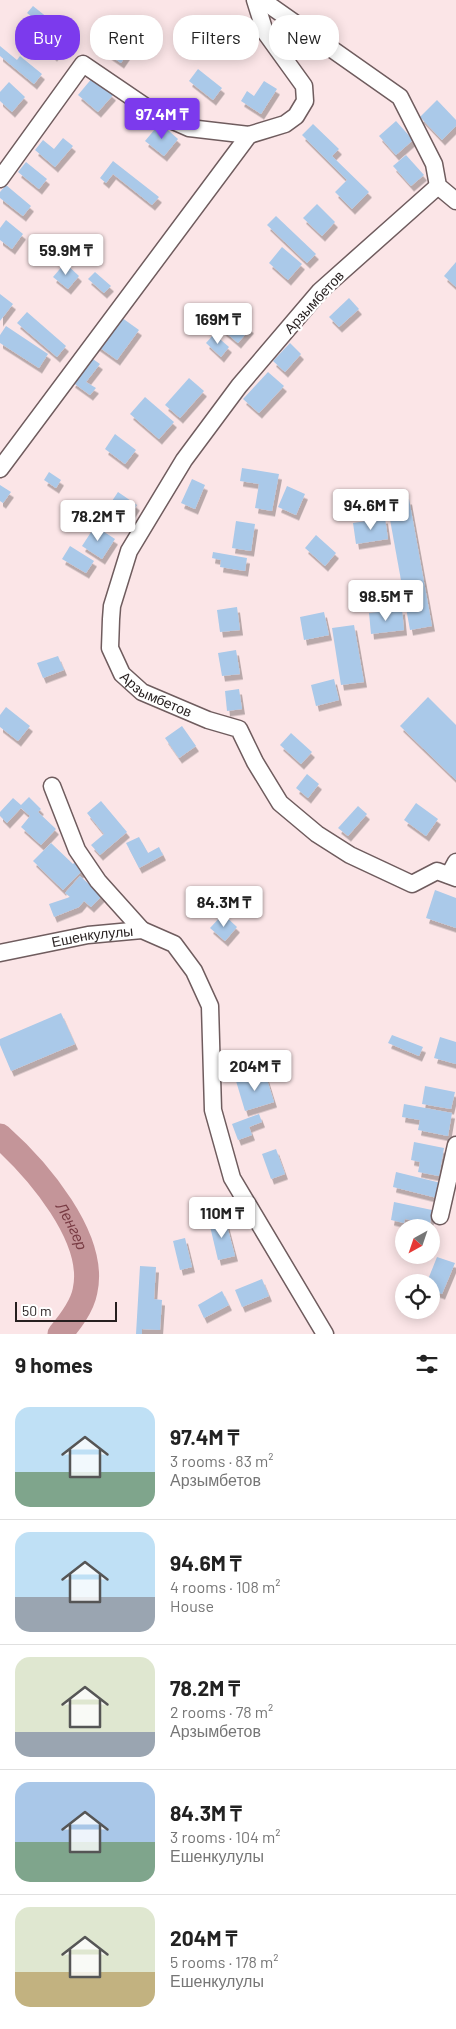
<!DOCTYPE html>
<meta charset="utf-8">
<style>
body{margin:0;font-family:Barlow,sans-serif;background:#f6f6f6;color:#222;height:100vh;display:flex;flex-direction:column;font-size:19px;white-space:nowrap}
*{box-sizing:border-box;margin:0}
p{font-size:16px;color:#767676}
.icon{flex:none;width:28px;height:28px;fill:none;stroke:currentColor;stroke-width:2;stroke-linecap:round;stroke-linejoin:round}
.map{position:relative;height:1334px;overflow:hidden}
.panel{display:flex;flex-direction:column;background:#fff;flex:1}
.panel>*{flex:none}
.guide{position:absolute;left:15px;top:15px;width:426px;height:45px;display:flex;gap:10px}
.needle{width:32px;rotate:220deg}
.tools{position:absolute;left:395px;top:1219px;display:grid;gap:10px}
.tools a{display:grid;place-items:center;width:45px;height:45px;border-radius:50%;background:#fff;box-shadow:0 2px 12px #0003;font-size:25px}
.scale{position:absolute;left:15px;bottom:12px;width:102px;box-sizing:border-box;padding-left:5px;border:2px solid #261f1f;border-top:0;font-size:14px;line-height:18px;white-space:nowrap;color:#261f1f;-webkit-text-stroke:4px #fff;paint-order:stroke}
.price{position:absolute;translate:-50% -42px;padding:0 11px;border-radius:5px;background:#fff;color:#222;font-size:16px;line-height:32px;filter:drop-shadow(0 1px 2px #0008)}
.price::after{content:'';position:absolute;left:50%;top:30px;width:15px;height:11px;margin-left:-8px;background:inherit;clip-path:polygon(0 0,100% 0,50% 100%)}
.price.selected{background:#7c3aed;color:#fff}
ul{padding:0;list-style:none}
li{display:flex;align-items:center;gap:15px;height:125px;padding:0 15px}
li+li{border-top:1px solid #e0e0e0}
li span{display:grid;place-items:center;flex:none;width:140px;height:100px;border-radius:15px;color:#555}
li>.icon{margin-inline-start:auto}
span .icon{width:60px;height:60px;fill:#fffc;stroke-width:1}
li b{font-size:21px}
h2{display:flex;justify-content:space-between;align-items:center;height:60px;padding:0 15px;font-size:21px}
.tag{padding:0 18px;border-radius:20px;background:#fff;box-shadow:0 2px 12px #0003;font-size:18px;line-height:45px}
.tag.selected{background:#7c3aed;color:#fff}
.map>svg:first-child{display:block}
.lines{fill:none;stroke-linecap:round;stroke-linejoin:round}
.river{stroke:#c49599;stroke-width:25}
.building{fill:#aac9e9;filter:url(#shadow)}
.minor-casing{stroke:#6f5c5e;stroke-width:19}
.minor{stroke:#fff;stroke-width:16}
.labels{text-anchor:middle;stroke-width:4.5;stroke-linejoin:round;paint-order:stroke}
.street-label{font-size:14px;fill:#261f1f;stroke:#fff}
.water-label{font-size:15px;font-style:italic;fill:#783b43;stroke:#fff}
</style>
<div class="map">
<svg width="456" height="1334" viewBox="0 0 456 1334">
<defs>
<filter id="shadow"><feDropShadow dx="3" dy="5.5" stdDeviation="0" flood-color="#0004"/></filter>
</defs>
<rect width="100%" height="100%" fill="#fbe5e7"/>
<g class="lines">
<path class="river" id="s1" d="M 0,1136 C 37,1169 97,1238 85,1291 C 82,1307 70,1322 60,1334"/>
</g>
<g class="building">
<path d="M 33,6 L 53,22 L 47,29 L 27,13 Z"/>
<path d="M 51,31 L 65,44 L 54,56 L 40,43 Z"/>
<path d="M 109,31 L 132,47 L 121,63 L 98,47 Z"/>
<path d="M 0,46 L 17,60 L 20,56 L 42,74 L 34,84 L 0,56 Z"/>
<path d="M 198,69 L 222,88 L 213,100 L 189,81 Z"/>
<path d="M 93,77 L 113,95 L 98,112 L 78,95 Z"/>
<path d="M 264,81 L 277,89 L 261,114 L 241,101 L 247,91 L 254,96 Z"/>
<path d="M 9,82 L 25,97 L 12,112 L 0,101 L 0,92 Z"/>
<path d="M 437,100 L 456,120 L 456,126 L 442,140 L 420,117 Z"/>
<path d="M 396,121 L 413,140 L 396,155 L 379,136 Z"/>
<path d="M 160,123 L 178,139 L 164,156 L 145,141 Z"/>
<path d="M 313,124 L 339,149 L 332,156 L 369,192 L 352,209 L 335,192 L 347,180 L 302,135 Z"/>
<path d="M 63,138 L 73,146 L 55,167 L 35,150 L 43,140 L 54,149 Z"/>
<path d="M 406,155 L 424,175 L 411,186 L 393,166 Z"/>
<path d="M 113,161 L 159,197 L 152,205 L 113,174 L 106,183 L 100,178 Z"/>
<path d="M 26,162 L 47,179 L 39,189 L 18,172 Z"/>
<path d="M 6,185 L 31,206 L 23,216 L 0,198 L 0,192 Z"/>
<path d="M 317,204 L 335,222 L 322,236 L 303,218 Z"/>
<path d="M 276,216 L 316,254 L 307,263 L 267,225 Z"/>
<path d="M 6,220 L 23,234 L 12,249 L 0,240 L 0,228 Z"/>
<path d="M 282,247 L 302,264 L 288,280 L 269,263 Z"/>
<path d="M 456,262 L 456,287 L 444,276 Z"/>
<path d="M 65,263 L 79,276 L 68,289 L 53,277 Z"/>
<path d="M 95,272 L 111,286 L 104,293 L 88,279 Z"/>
<path d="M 0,294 L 13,304 L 0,321 Z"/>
<path d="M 349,298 L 359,309 L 339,327 L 329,317 Z"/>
<path d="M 232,311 L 251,328 L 238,343 L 218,326 Z"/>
<path d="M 27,312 L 66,346 L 57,357 L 17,323 Z"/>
<path d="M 118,315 L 139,330 L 117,360 L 96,345 Z"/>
<path d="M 6,326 L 48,354 L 39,368 L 0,343 L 0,335 Z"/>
<path d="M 214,334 L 229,347 L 221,357 L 206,343 Z"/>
<path d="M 290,343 L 301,354 L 285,372 L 273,361 Z"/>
<path d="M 90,357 L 100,364 L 86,382 L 96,388 L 90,395 L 72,382 Z"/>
<path d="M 268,372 L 284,386 L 259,413 L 243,399 Z"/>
<path d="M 189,378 L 204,391 L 180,418 L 165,405 Z"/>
<path d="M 145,397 L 174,422 L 159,439 L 130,414 Z"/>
<path d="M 115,434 L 136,450 L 125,464 L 105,449 Z"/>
<path d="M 242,468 L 279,474 L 272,511 L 255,508 L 259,484 L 240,481 Z"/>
<path d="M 49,472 L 61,480 L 56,488 L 44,480 Z"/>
<path d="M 192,479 L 205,485 L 195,509 L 181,503 Z"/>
<path d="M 0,485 L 11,492 L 3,503 L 0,501 Z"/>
<path d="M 287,486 L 305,494 L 296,515 L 278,507 Z"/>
<path d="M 118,492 L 137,505 L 127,520 L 108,507 Z"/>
<path d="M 409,499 L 432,626 L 410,630 L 387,503 Z"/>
<path d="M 385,518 L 388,539 L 356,544 L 353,523 Z"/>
<path d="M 236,521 L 255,524 L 251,551 L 232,548 Z"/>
<path d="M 95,526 L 115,539 L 102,559 L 82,546 Z"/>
<path d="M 316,535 L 336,553 L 325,566 L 305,548 Z"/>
<path d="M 70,546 L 94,561 L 86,573 L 62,559 Z"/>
<path d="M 213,552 L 247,558 L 245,571 L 220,567 L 221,560 L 212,558 Z"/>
<path d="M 237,607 L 240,630 L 220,632 L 217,610 Z"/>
<path d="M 402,609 L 404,630 L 371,634 L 369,613 Z"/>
<path d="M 324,612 L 329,635 L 304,640 L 300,617 Z"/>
<path d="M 354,625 L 364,682 L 341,685 L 332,628 Z"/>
<path d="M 236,650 L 240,674 L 222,676 L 218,653 Z"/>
<path d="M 58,656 L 64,670 L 43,678 L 37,663 Z"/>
<path d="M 334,679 L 339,700 L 316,706 L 311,685 Z"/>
<path d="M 239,689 L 242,709 L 227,711 L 225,691 Z"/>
<path d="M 428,697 L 456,725 L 456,780 L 400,726 Z"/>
<path d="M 6,707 L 30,726 L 18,741 L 0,727 L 0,715 Z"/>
<path d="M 182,726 L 196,746 L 179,758 L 165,738 Z"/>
<path d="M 291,733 L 312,752 L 301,764 L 280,745 Z"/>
<path d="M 307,774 L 319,784 L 308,798 L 296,788 Z"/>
<path d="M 29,797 L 41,809 L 38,812 L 56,829 L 41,845 L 21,827 L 30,816 L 21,808 L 7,823 L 0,816 L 0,812 L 13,798 L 21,805 Z"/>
<path d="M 101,801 L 127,832 L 100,855 L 91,845 L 104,834 L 87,813 Z"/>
<path d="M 416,803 L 438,819 L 426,836 L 404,820 Z"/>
<path d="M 358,806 L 367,814 L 348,836 L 338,828 Z"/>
<path d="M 139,837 L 148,853 L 159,847 L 163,855 L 139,868 L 126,843 Z"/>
<path d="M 51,843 L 73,864 L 79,858 L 87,866 L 63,890 L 33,861 Z"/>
<path d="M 80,876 L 102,896 L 91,907 L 84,901 L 79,907 L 54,917 L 49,904 L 70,897 L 65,893 Z"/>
<path d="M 435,890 L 456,898 L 456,928 L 426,918 Z"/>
<path d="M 223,914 L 237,927 L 225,941 L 210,928 Z"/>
<path d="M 61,1013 L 75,1044 L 11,1071 L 0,1045 L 0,1039 Z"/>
<path d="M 392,1035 L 423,1047 L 419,1056 L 388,1043 Z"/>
<path d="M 440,1037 L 456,1042 L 456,1064 L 434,1058 Z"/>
<path d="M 265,1073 L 274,1102 L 245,1111 L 236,1081 Z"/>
<path d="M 425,1086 L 455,1092 L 451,1109 L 422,1104 Z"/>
<path d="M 404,1104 L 452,1113 L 448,1136 L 418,1130 L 420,1120 L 402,1117 Z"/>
<path d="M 259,1114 L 262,1122 L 249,1127 L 252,1135 L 238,1140 L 232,1124 Z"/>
<path d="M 414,1142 L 444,1148 L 439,1176 L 418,1172 L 420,1162 L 411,1160 Z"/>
<path d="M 276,1149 L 285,1174 L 271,1179 L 262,1154 Z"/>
<path d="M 396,1172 L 441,1183 L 437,1198 L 393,1187 Z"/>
<path d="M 394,1202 L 432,1210 L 430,1224 L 405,1219 L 404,1223 L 391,1220 Z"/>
<path d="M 225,1218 L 235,1256 L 218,1260 L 209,1222 Z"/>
<path d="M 185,1238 L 192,1267 L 180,1270 L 173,1241 Z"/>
<path d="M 437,1257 L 455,1263 L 442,1294 L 431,1290 L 431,1282 L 427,1282 Z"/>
<path d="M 140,1266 L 156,1267 L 154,1299 L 162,1300 L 160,1330 L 142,1329 L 142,1334 L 136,1334 Z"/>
<path d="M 262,1279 L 269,1296 L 242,1307 L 235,1290 Z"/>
<path d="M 222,1291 L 229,1305 L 204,1318 L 198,1305 Z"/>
</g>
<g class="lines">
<defs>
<g id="minor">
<path d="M 262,0 L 400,97 L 434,164 L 438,186 L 456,201"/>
<path d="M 0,179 L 83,64 L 155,113 L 189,128 L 249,135 L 285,124 L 296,116 L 305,101 L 304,86 L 265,32 L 255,0"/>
<path id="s2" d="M 438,186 L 320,291 L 239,386 L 184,460 L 129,551 L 112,606 L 111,619 L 110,648 L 122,674 L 142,692 L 208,720 L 239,729 L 255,762 L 280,803 L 317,834 L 350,855 L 412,884 L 437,871 L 456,878"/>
<path d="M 0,469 L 249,135"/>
<path d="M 52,786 L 77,850 L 98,881 L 142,930"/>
<path d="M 449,875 L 456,862"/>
<path id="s3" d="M 0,953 L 88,935 L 142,930 L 174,944 L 194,971 L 210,1006 L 213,1110 L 232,1178 L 325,1334"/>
<path d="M 440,1216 L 456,1145"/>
</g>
</defs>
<use href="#minor" class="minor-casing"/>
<use href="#minor" class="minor"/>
</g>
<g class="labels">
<g class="street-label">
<text transform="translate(314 302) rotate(-47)" y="5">Арзымбетов</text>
<text dy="5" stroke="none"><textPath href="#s2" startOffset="650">Арзымбетов</textPath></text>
<text dy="5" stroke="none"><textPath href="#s3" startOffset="94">Ешенкулулы</textPath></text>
</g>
<g class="water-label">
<text dy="5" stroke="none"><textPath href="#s1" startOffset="116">Ленгер</textPath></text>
</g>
</g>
</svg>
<div class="tools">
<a><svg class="needle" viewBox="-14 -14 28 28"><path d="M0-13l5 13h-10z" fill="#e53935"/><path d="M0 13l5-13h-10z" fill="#767676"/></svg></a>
<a><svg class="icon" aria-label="locate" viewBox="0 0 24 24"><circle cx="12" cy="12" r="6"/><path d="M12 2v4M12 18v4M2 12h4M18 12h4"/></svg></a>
</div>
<div class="scale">50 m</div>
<b class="price selected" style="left:162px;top:140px">97.4M ₸</b>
<b class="price" style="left:66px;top:276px">59.9M ₸</b>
<b class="price" style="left:218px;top:345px">169M ₸</b>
<b class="price" style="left:371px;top:531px">94.6M ₸</b>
<b class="price" style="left:98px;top:542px">78.2M ₸</b>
<b class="price" style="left:386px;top:622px">98.5M ₸</b>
<b class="price" style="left:224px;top:928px">84.3M ₸</b>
<b class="price" style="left:255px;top:1092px">204M ₸</b>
<b class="price" style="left:222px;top:1239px">110M ₸</b>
<div class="guide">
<a class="tag selected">Buy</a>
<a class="tag">Rent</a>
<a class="tag">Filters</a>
<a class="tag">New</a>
</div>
</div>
<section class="panel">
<h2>9 homes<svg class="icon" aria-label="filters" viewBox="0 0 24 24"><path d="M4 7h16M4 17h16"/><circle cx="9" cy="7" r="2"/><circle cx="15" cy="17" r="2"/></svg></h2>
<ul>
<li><span style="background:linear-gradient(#bfe0f5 65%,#7fa58c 0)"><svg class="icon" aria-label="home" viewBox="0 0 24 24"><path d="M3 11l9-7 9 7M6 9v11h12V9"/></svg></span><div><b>97.4M ₸</b><p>3 rooms · 83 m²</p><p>Арзымбетов</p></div></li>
<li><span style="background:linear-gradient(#bfe0f5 65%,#9aa5b1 0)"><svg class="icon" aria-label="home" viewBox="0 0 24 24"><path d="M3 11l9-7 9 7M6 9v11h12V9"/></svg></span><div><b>94.6M ₸</b><p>4 rooms · 108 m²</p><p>House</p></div></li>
<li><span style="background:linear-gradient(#dfe7d0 75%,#9aa5b1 0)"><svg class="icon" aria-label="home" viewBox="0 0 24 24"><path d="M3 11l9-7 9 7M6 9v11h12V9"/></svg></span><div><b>78.2M ₸</b><p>2 rooms · 78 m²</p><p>Арзымбетов</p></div></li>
<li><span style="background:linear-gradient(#a9c7e8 60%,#7fa58c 0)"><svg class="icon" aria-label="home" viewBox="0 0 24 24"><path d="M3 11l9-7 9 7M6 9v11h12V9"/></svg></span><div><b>84.3M ₸</b><p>3 rooms · 104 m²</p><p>Ешенкулулы</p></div></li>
<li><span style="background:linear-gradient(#dfe7d0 65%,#c2b280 0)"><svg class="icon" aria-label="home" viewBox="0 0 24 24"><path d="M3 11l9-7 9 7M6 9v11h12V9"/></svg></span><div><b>204M ₸</b><p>5 rooms · 178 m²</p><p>Ешенкулулы</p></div></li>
</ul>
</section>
